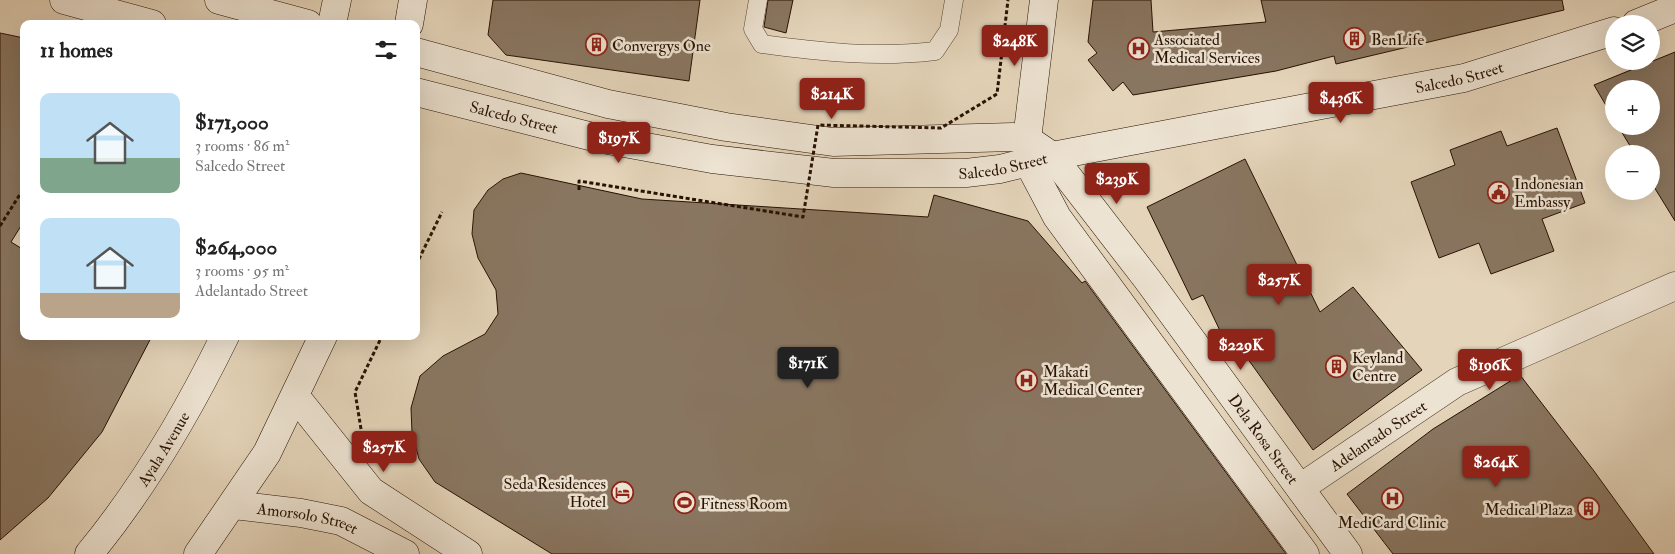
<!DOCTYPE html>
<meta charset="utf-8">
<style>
body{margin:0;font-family:"IM FELL Double Pica",serif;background:#f2f2f2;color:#222;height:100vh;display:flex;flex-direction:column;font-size:19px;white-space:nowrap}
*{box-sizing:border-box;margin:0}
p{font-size:16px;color:#767676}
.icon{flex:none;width:28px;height:28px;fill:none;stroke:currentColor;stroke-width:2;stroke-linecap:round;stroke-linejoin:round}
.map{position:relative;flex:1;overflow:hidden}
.sheet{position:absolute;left:20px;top:20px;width:400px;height:320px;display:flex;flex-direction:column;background:#fff;border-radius:10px;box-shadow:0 5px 20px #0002}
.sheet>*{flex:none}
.tools{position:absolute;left:1605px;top:15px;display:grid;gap:10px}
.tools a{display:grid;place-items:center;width:55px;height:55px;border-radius:50%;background:#fff;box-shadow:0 5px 20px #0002;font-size:25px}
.price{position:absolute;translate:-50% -42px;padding:0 11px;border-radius:5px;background:#8f2418;color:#fff;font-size:16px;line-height:32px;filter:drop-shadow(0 1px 2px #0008)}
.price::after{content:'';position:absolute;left:50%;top:30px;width:15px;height:11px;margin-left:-8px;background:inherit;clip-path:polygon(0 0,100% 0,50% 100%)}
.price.on{background:#222;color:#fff}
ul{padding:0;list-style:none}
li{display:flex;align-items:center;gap:15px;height:125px;padding:0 20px}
li span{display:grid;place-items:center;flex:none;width:140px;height:100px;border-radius:10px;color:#555}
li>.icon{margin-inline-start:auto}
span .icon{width:60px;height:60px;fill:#fffc;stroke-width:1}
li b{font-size:21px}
h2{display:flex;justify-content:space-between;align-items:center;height:60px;padding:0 20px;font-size:21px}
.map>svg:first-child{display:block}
.building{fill:#897661;stroke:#271102}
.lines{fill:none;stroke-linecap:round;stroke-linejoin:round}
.lane-casing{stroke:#564230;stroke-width:19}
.street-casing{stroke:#564230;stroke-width:29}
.secondary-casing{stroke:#271102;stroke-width:29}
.path{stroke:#271102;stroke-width:3;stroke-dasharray:4 2.5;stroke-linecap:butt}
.lane{stroke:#ede3d2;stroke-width:18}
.street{stroke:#ede3d2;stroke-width:28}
.secondary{stroke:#ede3d2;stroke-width:28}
.path-bridge{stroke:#271102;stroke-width:3;stroke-dasharray:4 2.5;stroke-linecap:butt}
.labels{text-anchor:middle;stroke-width:5;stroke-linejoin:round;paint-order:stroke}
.poi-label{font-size:16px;fill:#271102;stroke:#ede3d2;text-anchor:start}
.street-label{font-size:16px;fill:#271102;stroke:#ede3d2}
</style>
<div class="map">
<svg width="1675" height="554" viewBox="0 0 1675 554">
<rect width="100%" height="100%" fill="#e4d4b9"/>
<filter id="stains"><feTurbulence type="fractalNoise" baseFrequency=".004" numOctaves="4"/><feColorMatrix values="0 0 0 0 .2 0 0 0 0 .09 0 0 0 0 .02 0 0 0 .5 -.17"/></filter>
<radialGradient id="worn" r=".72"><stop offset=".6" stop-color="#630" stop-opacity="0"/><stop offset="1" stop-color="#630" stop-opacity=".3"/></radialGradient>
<g class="building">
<path d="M 493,0 L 700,0 L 689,81 L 506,55 L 488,35 Z"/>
<path d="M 768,0 L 793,0 L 786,33 L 764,27 Z"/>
<path d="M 1093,0 L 1151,0 L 1153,32 L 1266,22 L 1261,0 L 1562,0 L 1564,10 L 1336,64 L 1334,56 L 1276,71 L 1133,95 L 1123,82 L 1113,91 L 1088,60 L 1097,53 L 1088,42 Z"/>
<path d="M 0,33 L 24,38 L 24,221 L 11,242 L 24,250 L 24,336 L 152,336 L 102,432 L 48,498 L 0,540 Z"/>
<path d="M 1675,52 L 1675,221 L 1651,182 L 1651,154 L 1635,154 L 1618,126 L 1651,126 L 1651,89 L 1614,89 L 1614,119 L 1594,85 Z"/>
<path d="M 1557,128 L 1585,203 L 1542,219 L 1554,251 L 1491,274 L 1479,243 L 1439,258 L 1411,182 L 1455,165 L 1450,150 L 1501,131 L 1507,146 Z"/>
<path d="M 1245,159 L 1320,312 L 1353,287 L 1422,370 L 1313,450 L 1230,334 L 1223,337 L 1203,295 L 1192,300 L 1147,207 Z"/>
<path d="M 521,173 L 642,199 L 928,217 L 934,195 L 1028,221 L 1082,283 L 1085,281 L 1286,554 L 552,554 L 435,482 L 419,459 L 412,433 L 411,408 L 420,376 L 443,356 L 485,334 L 498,314 L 496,290 L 478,258 L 472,234 L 474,210 L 488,190 L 503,179 Z"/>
<path d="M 1520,375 L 1594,471 L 1654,554 L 1393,554 L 1347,494 L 1433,429 Z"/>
</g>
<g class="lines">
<defs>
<path id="lane" d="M 758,0 L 753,29 L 762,44 C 819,52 878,58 935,51 L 949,30 L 954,0"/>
<g id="street">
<path id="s1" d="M 1300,488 L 1457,382 L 1675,286"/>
</g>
<g id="secondary">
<path d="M 64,0 L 152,24"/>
<path d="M 219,0 L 308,24"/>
<path d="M 1044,0 L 1027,139 L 1028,162 L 1057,217 L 1305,554"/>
<path d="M 332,24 L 337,0"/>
<path d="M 409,24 L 413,0"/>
<path d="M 1636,24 L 1675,8"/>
<path id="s2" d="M 416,52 L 608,104 L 726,127 L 833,142 L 1013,137 L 1027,139 L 1052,156 L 1147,279 L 1348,554"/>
<path id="s3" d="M 416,92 L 597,138 L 712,159 L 834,173 L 966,173 L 1000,169 L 1052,156 L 1464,78 L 1614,31"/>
<path d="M 296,397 L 371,491 L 468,554"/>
<path id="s4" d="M 234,505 L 301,513 L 341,521 L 405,554"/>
<path id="s5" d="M 89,554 C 144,487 187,414 225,336"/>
<path d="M 198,554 L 267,453 L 323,336"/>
</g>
</defs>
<use href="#lane" class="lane-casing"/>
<use href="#street" class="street-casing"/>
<use href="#secondary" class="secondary-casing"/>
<g class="path">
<path d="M 0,226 L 24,188"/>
<path d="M 416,265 L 442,212"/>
<path d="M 361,429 L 355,392 L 382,336"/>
</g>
<use href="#lane" class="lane"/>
<use href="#street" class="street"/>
<use href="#secondary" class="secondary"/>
<path class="path-bridge" d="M 579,190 L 579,181 L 803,217 L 818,125 L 941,128 L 997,94 L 1008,0"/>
</g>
<defs>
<symbol id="building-ring" viewBox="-11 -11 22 22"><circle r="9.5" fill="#ede3d2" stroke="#8f2418" stroke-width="1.5"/><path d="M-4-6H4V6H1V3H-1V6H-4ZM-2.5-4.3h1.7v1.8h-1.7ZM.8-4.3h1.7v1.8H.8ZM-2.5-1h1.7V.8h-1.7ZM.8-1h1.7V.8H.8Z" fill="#8f2418"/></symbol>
<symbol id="hospital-ring" viewBox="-11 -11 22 22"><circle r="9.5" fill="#ede3d2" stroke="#8f2418" stroke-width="1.5"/><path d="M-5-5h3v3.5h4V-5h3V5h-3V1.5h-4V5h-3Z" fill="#8f2418"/></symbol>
<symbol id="civic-ring" viewBox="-11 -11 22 22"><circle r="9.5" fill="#ede3d2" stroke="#8f2418" stroke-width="1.5"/><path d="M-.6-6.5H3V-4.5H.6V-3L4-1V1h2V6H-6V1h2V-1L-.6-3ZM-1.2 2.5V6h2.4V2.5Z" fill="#8f2418"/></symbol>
<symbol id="hotel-ring" viewBox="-11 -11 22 22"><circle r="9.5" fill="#ede3d2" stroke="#8f2418" stroke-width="1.5"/><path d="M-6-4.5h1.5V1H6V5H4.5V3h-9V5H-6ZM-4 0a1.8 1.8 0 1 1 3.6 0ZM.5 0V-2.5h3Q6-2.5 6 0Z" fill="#8f2418"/></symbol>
<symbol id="stadium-ring" viewBox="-11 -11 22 22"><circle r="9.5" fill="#ede3d2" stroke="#8f2418" stroke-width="1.5"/><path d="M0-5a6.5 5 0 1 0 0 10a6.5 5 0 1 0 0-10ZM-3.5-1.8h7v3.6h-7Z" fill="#8f2418"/></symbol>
</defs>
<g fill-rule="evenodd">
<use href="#building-ring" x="1342" y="26" width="25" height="25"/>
<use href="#building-ring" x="584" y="32" width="25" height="25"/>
<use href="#hospital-ring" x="1126" y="36" width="25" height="25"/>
<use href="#civic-ring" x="1486" y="180" width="25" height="25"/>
<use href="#building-ring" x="1324" y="354" width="25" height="25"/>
<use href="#hospital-ring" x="1014" y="368" width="25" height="25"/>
<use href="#hotel-ring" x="610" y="480" width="25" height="25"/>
<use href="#hospital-ring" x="1380" y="486" width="25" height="25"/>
<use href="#stadium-ring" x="672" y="490" width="25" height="25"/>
<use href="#building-ring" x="1576" y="496" width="25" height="25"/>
</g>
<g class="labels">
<g class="poi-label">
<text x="1154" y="45">Associated<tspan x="1154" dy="18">Medical Services</tspan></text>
<text x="1371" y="45">BenLife</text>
<text x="612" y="51">Convergys One</text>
<text x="1514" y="189">Indonesian<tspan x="1514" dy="18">Embassy</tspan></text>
<text x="1352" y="363">Keyland<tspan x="1352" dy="18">Centre</tspan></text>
<text x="1043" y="377">Makati<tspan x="1043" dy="18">Medical Center</tspan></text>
<text x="606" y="489" text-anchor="end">Seda Residences<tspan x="606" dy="18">Hotel</tspan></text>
<text x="700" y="509">Fitness Room</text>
<text x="1573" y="515" text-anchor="end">Medical Plaza</text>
<text x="1392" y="528" text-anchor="middle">MediCard Clinic</text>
</g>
<g class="street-label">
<text dy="6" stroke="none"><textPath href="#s3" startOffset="1061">Salcedo Street</textPath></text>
<text dy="6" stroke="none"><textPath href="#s3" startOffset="101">Salcedo Street</textPath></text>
<text dy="6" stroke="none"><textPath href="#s3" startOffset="596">Salcedo Street</textPath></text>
<text dy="6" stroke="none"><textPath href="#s1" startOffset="94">Adelantado Street</textPath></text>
<text dy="6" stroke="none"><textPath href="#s2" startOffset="1005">Dela Rosa Street</textPath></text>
<text dy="6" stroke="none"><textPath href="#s5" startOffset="129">Ayala Avenue</textPath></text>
<text dy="6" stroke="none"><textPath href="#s4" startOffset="75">Amorsolo Street</textPath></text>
</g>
</g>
<rect width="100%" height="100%" filter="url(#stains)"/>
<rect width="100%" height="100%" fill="url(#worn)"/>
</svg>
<div class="tools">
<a><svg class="icon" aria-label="layers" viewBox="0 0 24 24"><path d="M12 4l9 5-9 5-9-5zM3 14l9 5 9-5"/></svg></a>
<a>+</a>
<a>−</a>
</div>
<b class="price" style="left:1015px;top:67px">$248K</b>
<b class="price" style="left:832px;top:120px">$214K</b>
<b class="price" style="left:1341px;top:124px">$436K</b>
<b class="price" style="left:619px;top:164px">$197K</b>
<b class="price" style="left:1117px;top:205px">$239K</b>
<b class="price" style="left:1279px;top:306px">$257K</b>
<b class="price" style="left:1241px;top:371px">$229K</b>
<b class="price on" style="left:808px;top:389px">$171K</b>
<b class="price" style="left:1490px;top:391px">$196K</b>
<b class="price" style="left:384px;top:473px">$257K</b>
<b class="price" style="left:1496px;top:488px">$264K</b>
<section class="sheet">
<h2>11 homes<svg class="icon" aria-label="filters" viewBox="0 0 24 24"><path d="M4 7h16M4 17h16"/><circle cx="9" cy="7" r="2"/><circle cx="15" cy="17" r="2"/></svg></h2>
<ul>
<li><span style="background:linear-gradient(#bfe0f5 65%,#7fa58c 0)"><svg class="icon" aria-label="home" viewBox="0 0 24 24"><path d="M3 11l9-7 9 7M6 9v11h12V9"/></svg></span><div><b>$171,000</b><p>3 rooms · 86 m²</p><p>Salcedo Street</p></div></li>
<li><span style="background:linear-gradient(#bfe0f5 75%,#b9a48a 0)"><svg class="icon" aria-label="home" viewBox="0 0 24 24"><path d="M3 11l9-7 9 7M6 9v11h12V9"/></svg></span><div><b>$264,000</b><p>3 rooms · 95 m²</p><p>Adelantado Street</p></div></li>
</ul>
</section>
</div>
